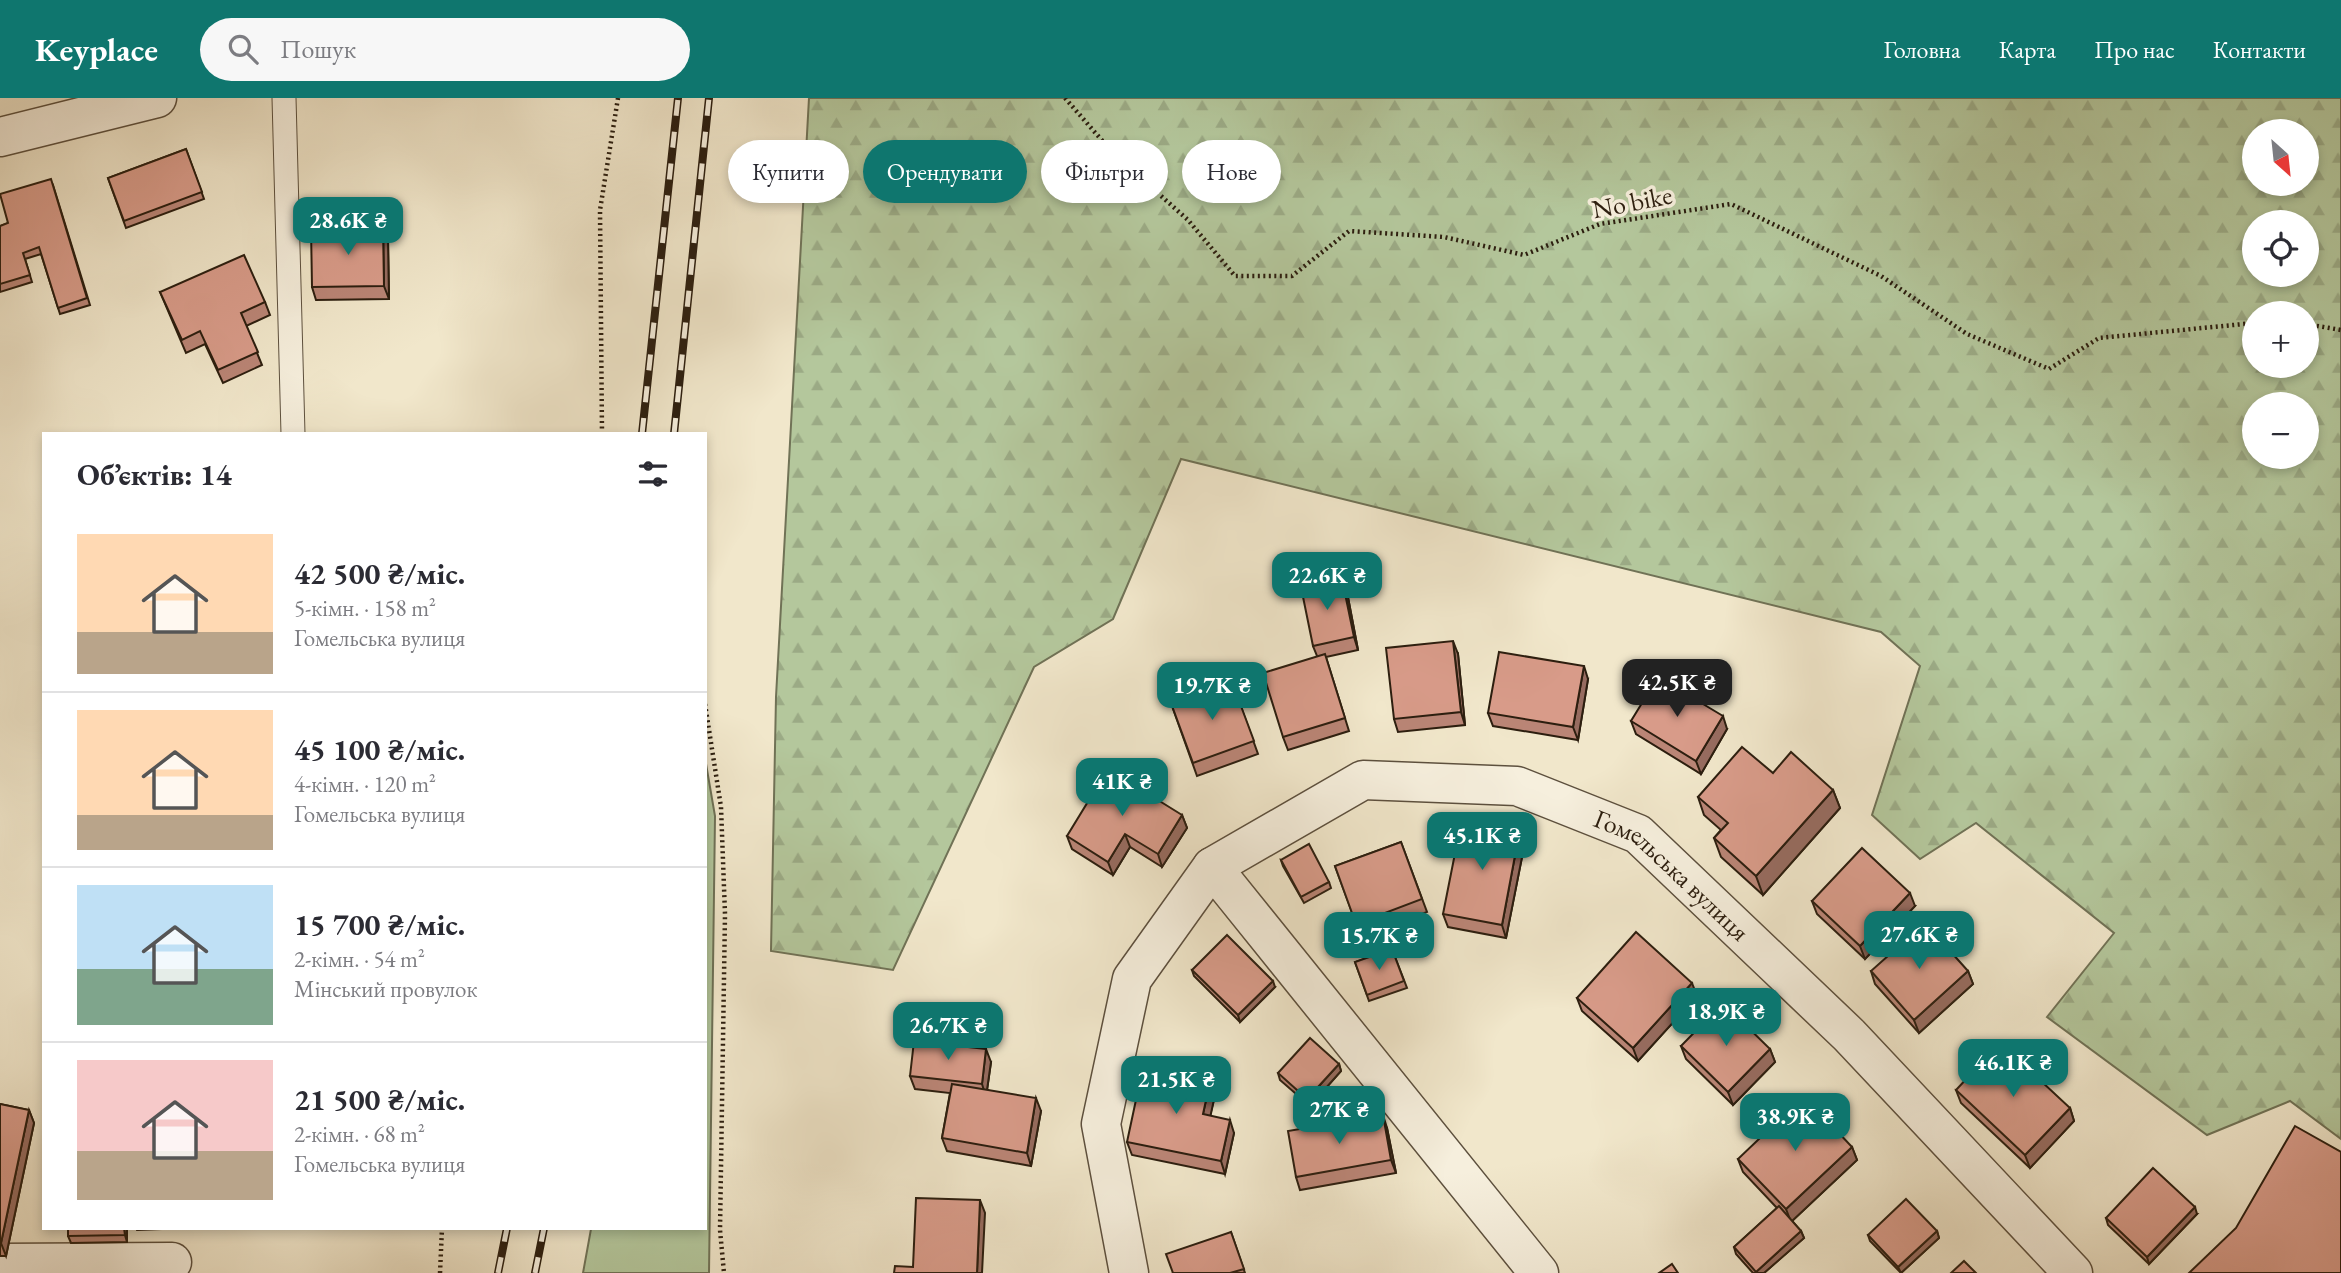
<!DOCTYPE html>
<html lang="uk">
<meta charset="utf-8">
<style>
body{margin:0;font-family:"EB Garamond",serif;background:#f7f7f7;color:#2b2b33;height:100vh;display:flex;flex-direction:column;font-size:26px;white-space:nowrap}
*{box-sizing:border-box;margin:0}
p{font-size:23px;color:#7c7c81}
.icon{flex:none;width:38px;height:38px;fill:none;stroke:currentColor;stroke-width:2;stroke-linecap:round;stroke-linejoin:round}
.map{position:relative;flex:1;overflow:hidden}
.panel{position:absolute;left:42px;top:334px;width:665px;height:798px;display:flex;flex-direction:column;background:#fff;border-radius:0px;box-shadow:0 4px 10px #0003}
.panel>*{flex:none}
.guide{position:absolute;left:728px;top:42px;width:665px;height:63px;display:flex;gap:14px}
.needle{width:46px;rotate:153deg}
.tools{position:absolute;left:2242px;top:21px;display:grid;gap:14px}
.tools a{display:grid;place-items:center;width:77px;height:77px;border-radius:50%;background:#fff;box-shadow:0 4px 10px #0003;font-size:35px}
.price{position:absolute;translate:-50% -60px;padding:0 16px;border-radius:14px;background:#0f766e;color:#fff;font-size:23px;line-height:46px;filter:drop-shadow(0 2px 4px #0008)}
.price::after{content:'';position:absolute;left:50%;top:42px;width:21px;height:16px;margin-left:-10px;background:inherit;clip-path:polygon(0 0,100% 0,50% 100%)}
.price.selected{background:#222;color:#fff}
ul{padding:0;list-style:none}
li{display:flex;align-items:center;gap:21px;height:175px;padding:0 35px}
li+li{border-top:2px solid #e1e1e2}
li span{display:grid;place-items:center;flex:none;width:196px;height:140px;border-radius:0px;color:#555}
li>.icon{margin-inline-start:auto}
span .icon{width:84px;height:84px;fill:#fffc;stroke-width:1}
li b{font-size:30px}
h2{display:flex;justify-content:space-between;align-items:center;height:84px;padding:0 35px;font-size:30px}
.chip{padding:0 24px;border-radius:32px;background:#fff;box-shadow:0 4px 10px #0003;font-size:24px;line-height:63px}
.chip.selected{background:#0f766e;color:#fff}
header{display:flex;align-items:center;gap:42px;box-sizing:border-box;height:98px;padding:0 35px;background:#0f766e;color:#fff}
header strong{font-size:33px}
nav{display:flex;gap:38px;margin-inline-start:auto;font-size:24px}
.search{width:490px;height:63px;background:#f7f7f7;display:flex;align-items:center;gap:18px;box-sizing:border-box;padding:0 24px;border-radius:38px;color:#7c7c81;font-size:26px}
.map>svg:first-child{display:block}
.grass{fill:#b4c79c;stroke:#707256;stroke-width:2}
.forest{fill:url(#forest-firs);stroke:#707256;stroke-width:2;fill-rule:evenodd}
.lines{fill:none;stroke-linecap:round;stroke-linejoin:round}
.service-casing{stroke:#5d503e;stroke-width:25}
.minor-casing{stroke:#5d503e;stroke-width:41}
.path{stroke:#2c1e0f;stroke-width:4.5;stroke-dasharray:2 3.5;stroke-linecap:butt}
.service{stroke:#f6efdd;stroke-width:23}
.minor{stroke:#f6efdd;stroke-width:38}
.rail-casing{stroke:#2c1e0f;stroke-width:8}
.rail{stroke:#f6efdd;stroke-width:5;stroke-dasharray:16;stroke-linecap:butt}
.wall{fill:#ba8576;stroke:#2c1e0f;stroke-width:2}
.shaded-wall{fill:#976c60;stroke:#2c1e0f;stroke-width:2}
.building{fill:#d89b89;stroke:#2c1e0f;stroke-width:2}
.labels{text-anchor:middle;stroke-width:7;stroke-linejoin:round;paint-order:stroke}
.street-label{font-size:26px;fill:#2c1e0f;stroke:#f6efdd}
</style>
<header>
<strong>Keyplace</strong>
<div class="search"><svg class="icon" aria-label="search" viewBox="0 0 24 24"><circle cx="10" cy="10" r="6"/><path d="M15 15l6 6"/></svg>Пошук</div>
<nav><a>Головна</a><a>Карта</a><a>Про нас</a><a>Контакти</a></nav>
</header>
<div class="map">
<svg width="2341" height="1175" viewBox="0 0 2341 1175">
<defs>
<pattern id="forest-firs" width="22" height="20" patternUnits="userSpaceOnUse" patternTransform="scale(1.75)"><rect width="22" height="20" fill="#b4c79c"/><path d="M5 1l3.5 6h-7zM16 11l3.5 6h-7z" fill="#9baa85"/></pattern>
</defs>
<rect width="100%" height="100%" fill="#f1e7cb"/>
<filter id="stains"><feTurbulence type="fractalNoise" baseFrequency=".00286" numOctaves="4"/><feColorMatrix values="0 0 0 0 .2 0 0 0 0 .09 0 0 0 0 .02 0 0 0 .5 -.17"/></filter>
<radialGradient id="worn" r=".72"><stop offset=".6" stop-color="#630" stop-opacity="0"/><stop offset="1" stop-color="#630" stop-opacity=".3"/></radialGradient>
<path class="grass" d="M 705,660 L 715,718 L 709,1175 L 583,1175 L 591,1131 L 705,1130 Z"/>
<path class="forest" d="M 809,0 L 2341,0 L 2341,1041 L 2290,1003 L 2207,1037 L 2047,919 L 2114,835 L 1976,725 L 1920,761 L 1872,717 L 1920,568 L 1881,534 L 1181,361 L 1113,521 L 1034,569 L 893,872 L 771,853 L 776,599 ZM 2254,33 L 2306,33 L 2306,86 L 2254,86 ZM 2254,124 L 2306,124 L 2306,177 L 2254,177 ZM 2254,215 L 2306,215 L 2306,268 L 2254,268 ZM 2254,306 L 2306,306 L 2306,359 L 2254,359 Z"/>
<g class="lines">
<defs>
<path id="service" d="M 284,0 L 293,336"/>
<g id="minor">
<path d="M 0,39 L 157,0"/>
<path d="M 1212,769 L 1539,1175"/>
<path d="M 0,1165 L 172,1164"/>
<path id="s1" d="M 1129,1175 L 1101,1026 L 1132,881 L 1212,769 L 1363,682 L 1517,688 L 1638,736 L 1849,937 L 2073,1175"/>
</g>
</defs>
<use href="#service" class="service-casing"/>
<use href="#minor" class="minor-casing"/>
<g class="path">
<path d="M 1065,0 L 1113,55 L 1188,122 L 1235,178 L 1292,178 L 1349,133 L 1444,139 L 1524,157 L 1600,126 L 1731,106 L 1881,178 L 1967,236 L 2049,271 L 2099,240 L 2254,225"/>
<path d="M 2306,226 L 2341,232"/>
<path d="M 602,336 L 600,112 L 618,0"/>
<path d="M 705,606 L 721,709 L 725,816 L 720,1132 L 724,1175"/>
<path d="M 440,1175 L 442,1130"/>
</g>
<use href="#service" class="service"/>
<use href="#minor" class="minor"/>
<defs>
<g id="rail">
<path d="M 642,336 L 678,0"/>
<path d="M 674,336 L 709,0"/>
<path d="M 498,1175 L 507,1130"/>
<path d="M 535,1175 L 544,1130"/>
</g>
</defs>
<use href="#rail" class="rail-casing"/>
<use href="#rail" class="rail"/>
</g>
<g class="wall">
<path d="M 186,51 L 204,101 L 126,130 L 108,80 Z"/>
<path d="M 53,87 L 90,207 L 60,216 L 41,156 L 25,161 L 32,184 L 0,194 L 0,128 L 8,125 Z"/>
<path d="M 383,128 L 388,141 L 389,201 L 316,202 L 312,189 Z"/>
<path d="M 160,194 L 265,204 L 270,217 L 246,228 L 262,267 L 223,285 L 205,246 L 186,255 Z"/>
<path d="M 1347,494 L 1358,552 L 1326,559 L 1349,633 L 1288,652 L 1283,639 L 1317,558 L 1313,548 Z"/>
<path d="M 1458,556 L 1465,627 L 1398,634 L 1394,621 Z"/>
<path d="M 1588,581 L 1578,642 L 1493,628 L 1488,615 Z"/>
<path d="M 1232,584 L 1258,656 L 1197,678 L 1171,605 Z"/>
<path d="M 1631,623 L 1727,631 L 1701,676 L 1636,636 Z"/>
<path d="M 1773,675 L 1833,692 L 1840,710 L 1763,797 L 1721,759 L 1714,740 L 1721,732 L 1704,717 L 1698,699 Z"/>
<path d="M 1182,717 L 1187,730 L 1162,769 L 1130,749 L 1113,777 L 1072,751 L 1067,738 Z"/>
<path d="M 1520,731 L 1525,744 L 1506,840 L 1448,829 L 1443,816 Z"/>
<path d="M 1401,744 L 1427,814 L 1361,839 L 1335,768 Z"/>
<path d="M 1281,762 L 1329,784 L 1331,790 L 1304,805 L 1283,768 Z"/>
<path d="M 1812,803 L 1915,808 L 1865,861 L 1817,816 Z"/>
<path d="M 1392,851 L 1407,890 L 1369,903 L 1355,864 Z"/>
<path d="M 1192,872 L 1275,889 L 1240,924 L 1194,878 Z"/>
<path d="M 1871,873 L 1968,873 L 1973,886 L 1919,935 L 1875,886 Z"/>
<path d="M 1697,898 L 1638,963 L 1582,913 L 1577,900 Z"/>
<path d="M 1681,948 L 1770,951 L 1775,964 L 1733,1007 L 1686,961 Z"/>
<path d="M 991,964 L 987,992 L 1041,1013 L 1031,1068 L 947,1053 L 942,1040 L 950,995 L 915,991 L 910,978 Z"/>
<path d="M 1339,966 L 1341,973 L 1310,1008 L 1280,982 L 1278,975 Z"/>
<path d="M 1210,984 L 1215,997 L 1210,1018 L 1234,1035 L 1225,1076 L 1132,1057 L 1127,1044 Z"/>
<path d="M 1956,992 L 2070,1010 L 2074,1023 L 2030,1070 L 1961,1005 Z"/>
<path d="M 0,1006 L 29,1012 L 34,1025 L 6,1158 L 0,1158 Z"/>
<path d="M 1387,1030 L 1396,1075 L 1300,1092 L 1296,1079 Z"/>
<path d="M 1852,1049 L 1857,1062 L 1792,1123 L 1801,1133 L 1804,1140 L 1764,1175 L 1753,1175 L 1736,1156 L 1734,1149 L 1777,1110 L 1743,1074 L 1738,1061 Z"/>
<path d="M 2197,1116 L 2149,1166 L 2108,1127 L 2106,1120 Z"/>
<path d="M 68,1130 L 127,1130 L 127,1144 L 71,1145 L 68,1138 Z"/>
<path d="M 136,1130 L 188,1130 L 137,1132 Z"/>
<path d="M 1937,1133 L 1939,1140 L 1901,1175 L 1870,1143 L 1868,1137 Z"/>
<path d="M 1231,1134 L 1245,1175 L 1173,1175 Z"/>
</g>
<g class="shaded-wall">
<path d="M 383,128 L 388,141 L 389,201 L 384,188 Z"/>
<path d="M 1342,481 L 1347,494 L 1358,552 L 1354,539 Z"/>
<path d="M 1453,543 L 1458,556 L 1465,627 L 1461,614 Z"/>
<path d="M 1584,568 L 1588,581 L 1578,642 L 1573,629 Z"/>
<path d="M 1723,618 L 1727,631 L 1701,676 L 1696,663 Z"/>
<path d="M 1833,692 L 1840,710 L 1763,797 L 1756,778 Z"/>
<path d="M 1182,717 L 1187,730 L 1162,769 L 1158,756 Z"/>
<path d="M 1520,731 L 1525,744 L 1506,840 L 1502,827 Z"/>
<path d="M 1125,736 L 1130,749 L 1113,777 L 1108,764 Z"/>
<path d="M 1910,795 L 1915,808 L 1865,861 L 1860,848 Z"/>
<path d="M 1968,873 L 1973,886 L 1919,935 L 1914,922 Z"/>
<path d="M 1273,883 L 1275,889 L 1240,924 L 1238,917 Z"/>
<path d="M 1692,885 L 1697,898 L 1638,963 L 1633,950 Z"/>
<path d="M 986,951 L 991,964 L 986,999 L 982,986 Z"/>
<path d="M 1770,951 L 1775,964 L 1733,1007 L 1728,994 Z"/>
<path d="M 1339,966 L 1341,973 L 1310,1008 L 1307,1001 Z"/>
<path d="M 1210,984 L 1215,997 L 1208,1029 L 1203,1016 Z"/>
<path d="M 1036,1000 L 1041,1013 L 1031,1068 L 1027,1055 Z"/>
<path d="M 2070,1010 L 2074,1023 L 2030,1070 L 2025,1057 Z"/>
<path d="M 29,1012 L 34,1025 L 6,1158 L 1,1145 Z"/>
<path d="M 1383,1017 L 1387,1030 L 1396,1075 L 1391,1062 Z"/>
<path d="M 1230,1022 L 1234,1035 L 1225,1076 L 1221,1063 Z"/>
<path d="M 1852,1049 L 1857,1062 L 1791,1124 L 1786,1111 Z"/>
<path d="M 980,1102 L 985,1115 L 982,1175 L 977,1175 Z"/>
<path d="M 2195,1109 L 2197,1116 L 2149,1166 L 2147,1159 Z"/>
<path d="M 124,1130 L 127,1130 L 127,1144 L 125,1137 Z"/>
<path d="M 1801,1133 L 1804,1140 L 1764,1175 L 1756,1175 L 1756,1174 Z"/>
<path d="M 1937,1133 L 1939,1140 L 1901,1175 L 1898,1169 Z"/>
</g>
<g class="building">
<path d="M 186,51 L 202,94 L 124,123 L 108,80 Z"/>
<path d="M 51,81 L 87,200 L 58,210 L 39,149 L 23,155 L 30,177 L 0,186 L 0,128 L 8,125 L 0,96 Z"/>
<path d="M 383,128 L 384,188 L 312,189 L 311,130 Z"/>
<path d="M 244,157 L 265,204 L 241,215 L 258,254 L 218,272 L 200,233 L 182,242 L 160,194 Z"/>
<path d="M 1342,481 L 1354,539 L 1313,548 L 1301,489 Z"/>
<path d="M 1453,543 L 1461,614 L 1394,621 L 1386,550 Z"/>
<path d="M 1499,554 L 1584,568 L 1573,629 L 1488,615 Z"/>
<path d="M 1325,556 L 1345,620 L 1283,639 L 1263,575 Z"/>
<path d="M 1658,579 L 1723,618 L 1696,663 L 1631,623 Z"/>
<path d="M 1232,584 L 1254,643 L 1193,665 L 1171,605 Z"/>
<path d="M 1742,649 L 1773,675 L 1791,654 L 1833,692 L 1756,778 L 1714,740 L 1728,725 L 1698,699 Z"/>
<path d="M 1108,671 L 1182,717 L 1158,756 L 1125,736 L 1108,764 L 1067,738 Z"/>
<path d="M 1462,720 L 1520,731 L 1502,827 L 1443,816 Z"/>
<path d="M 1401,744 L 1422,801 L 1356,826 L 1335,768 Z"/>
<path d="M 1309,746 L 1329,784 L 1301,799 L 1281,762 Z"/>
<path d="M 1862,750 L 1910,795 L 1860,848 L 1812,803 Z"/>
<path d="M 1925,825 L 1968,873 L 1914,922 L 1871,873 Z"/>
<path d="M 1636,834 L 1692,885 L 1633,950 L 1577,900 Z"/>
<path d="M 1227,837 L 1273,883 L 1238,917 L 1192,872 Z"/>
<path d="M 1392,851 L 1404,883 L 1367,897 L 1355,864 Z"/>
<path d="M 1723,905 L 1770,951 L 1728,994 L 1681,948 Z"/>
<path d="M 1310,940 L 1339,966 L 1307,1001 L 1278,975 Z"/>
<path d="M 914,943 L 986,951 L 982,986 L 910,978 Z"/>
<path d="M 2000,945 L 2070,1010 L 2025,1057 L 1956,992 Z"/>
<path d="M 1143,969 L 1210,984 L 1203,1016 L 1230,1022 L 1221,1063 L 1127,1044 Z"/>
<path d="M 952,986 L 1036,1000 L 1027,1055 L 942,1040 Z"/>
<path d="M 1804,998 L 1852,1049 L 1786,1111 L 1738,1061 Z"/>
<path d="M 0,1006 L 29,1012 L 1,1145 L 0,1145 Z"/>
<path d="M 1383,1017 L 1391,1062 L 1296,1079 L 1288,1033 Z"/>
<path d="M 2295,1028 L 2341,1054 L 2341,1175 L 2189,1175 L 2236,1130 Z"/>
<path d="M 2153,1070 L 2195,1109 L 2147,1159 L 2106,1120 Z"/>
<path d="M 916,1100 L 980,1102 L 977,1175 L 894,1175 L 895,1168 L 913,1169 Z"/>
<path d="M 1906,1101 L 1937,1133 L 1898,1169 L 1868,1137 Z"/>
<path d="M 1779,1108 L 1801,1133 L 1756,1174 L 1734,1149 Z"/>
<path d="M 68,1130 L 124,1130 L 125,1137 L 68,1138 Z"/>
<path d="M 1231,1134 L 1244,1171 L 1230,1175 L 1173,1175 L 1166,1156 Z"/>
<path d="M 1964,1163 L 1976,1175 L 1951,1175 Z"/>
<path d="M 1672,1166 L 1678,1175 L 1659,1175 Z"/>
</g>
<g class="labels">
<g class="street-label">
<text transform="translate(1632 104) rotate(-11)" y="9">No bike</text>
<text dy="9" stroke="none"><textPath href="#s1" startOffset="947">Гомельська вулиця</textPath></text>
</g>
</g>
<rect width="100%" height="100%" filter="url(#stains)"/>
<rect width="100%" height="100%" fill="url(#worn)"/>
</svg>
<div class="tools">
<a><svg class="needle" viewBox="-14 -14 28 28"><path d="M0-13l5 13h-10z" fill="#e53935"/><path d="M0 13l5-13h-10z" fill="#7c7c81"/></svg></a>
<a><svg class="icon" aria-label="locate" viewBox="0 0 24 24"><circle cx="12" cy="12" r="6"/><path d="M12 2v4M12 18v4M2 12h4M18 12h4"/></svg></a>
<a>+</a>
<a>−</a>
</div>
<b class="price" style="left:348px;top:159px">28.6K ₴</b>
<b class="price" style="left:1327px;top:514px">22.6K ₴</b>
<b class="price selected" style="left:1677px;top:621px">42.5K ₴</b>
<b class="price" style="left:1212px;top:624px">19.7K ₴</b>
<b class="price" style="left:1122px;top:720px">41K ₴</b>
<b class="price" style="left:1482px;top:774px">45.1K ₴</b>
<b class="price" style="left:1919px;top:873px">27.6K ₴</b>
<b class="price" style="left:1379px;top:874px">15.7K ₴</b>
<b class="price" style="left:1726px;top:950px">18.9K ₴</b>
<b class="price" style="left:948px;top:964px">26.7K ₴</b>
<b class="price" style="left:2013px;top:1001px">46.1K ₴</b>
<b class="price" style="left:1176px;top:1018px">21.5K ₴</b>
<b class="price" style="left:1339px;top:1048px">27K ₴</b>
<b class="price" style="left:1795px;top:1055px">38.9K ₴</b>
<div class="guide">
<a class="chip">Купити</a>
<a class="chip selected">Орендувати</a>
<a class="chip">Фільтри</a>
<a class="chip">Нове</a>
</div>
<section class="panel">
<h2>Об’єктів: 14<svg class="icon" aria-label="filters" viewBox="0 0 24 24"><path d="M4 7h16M4 17h16"/><circle cx="9" cy="7" r="2"/><circle cx="15" cy="17" r="2"/></svg></h2>
<ul>
<li><span style="background:linear-gradient(#ffd9b3 70%,#b9a48a 0)"><svg class="icon" aria-label="home" viewBox="0 0 24 24"><path d="M3 11l9-7 9 7M6 9v11h12V9"/></svg></span><div><b>42 500 ₴/міс.</b><p>5-кімн. · 158 m²</p><p>Гомельська вулиця</p></div></li>
<li><span style="background:linear-gradient(#ffd9b3 75%,#b9a48a 0)"><svg class="icon" aria-label="home" viewBox="0 0 24 24"><path d="M3 11l9-7 9 7M6 9v11h12V9"/></svg></span><div><b>45 100 ₴/міс.</b><p>4-кімн. · 120 m²</p><p>Гомельська вулиця</p></div></li>
<li><span style="background:linear-gradient(#bfe0f5 60%,#7fa58c 0)"><svg class="icon" aria-label="home" viewBox="0 0 24 24"><path d="M3 11l9-7 9 7M6 9v11h12V9"/></svg></span><div><b>15 700 ₴/міс.</b><p>2-кімн. · 54 m²</p><p>Мінський провулок</p></div></li>
<li><span style="background:linear-gradient(#f6c9c9 65%,#b9a48a 0)"><svg class="icon" aria-label="home" viewBox="0 0 24 24"><path d="M3 11l9-7 9 7M6 9v11h12V9"/></svg></span><div><b>21 500 ₴/міс.</b><p>2-кімн. · 68 m²</p><p>Гомельська вулиця</p></div></li>
</ul>
</section>
</div>
